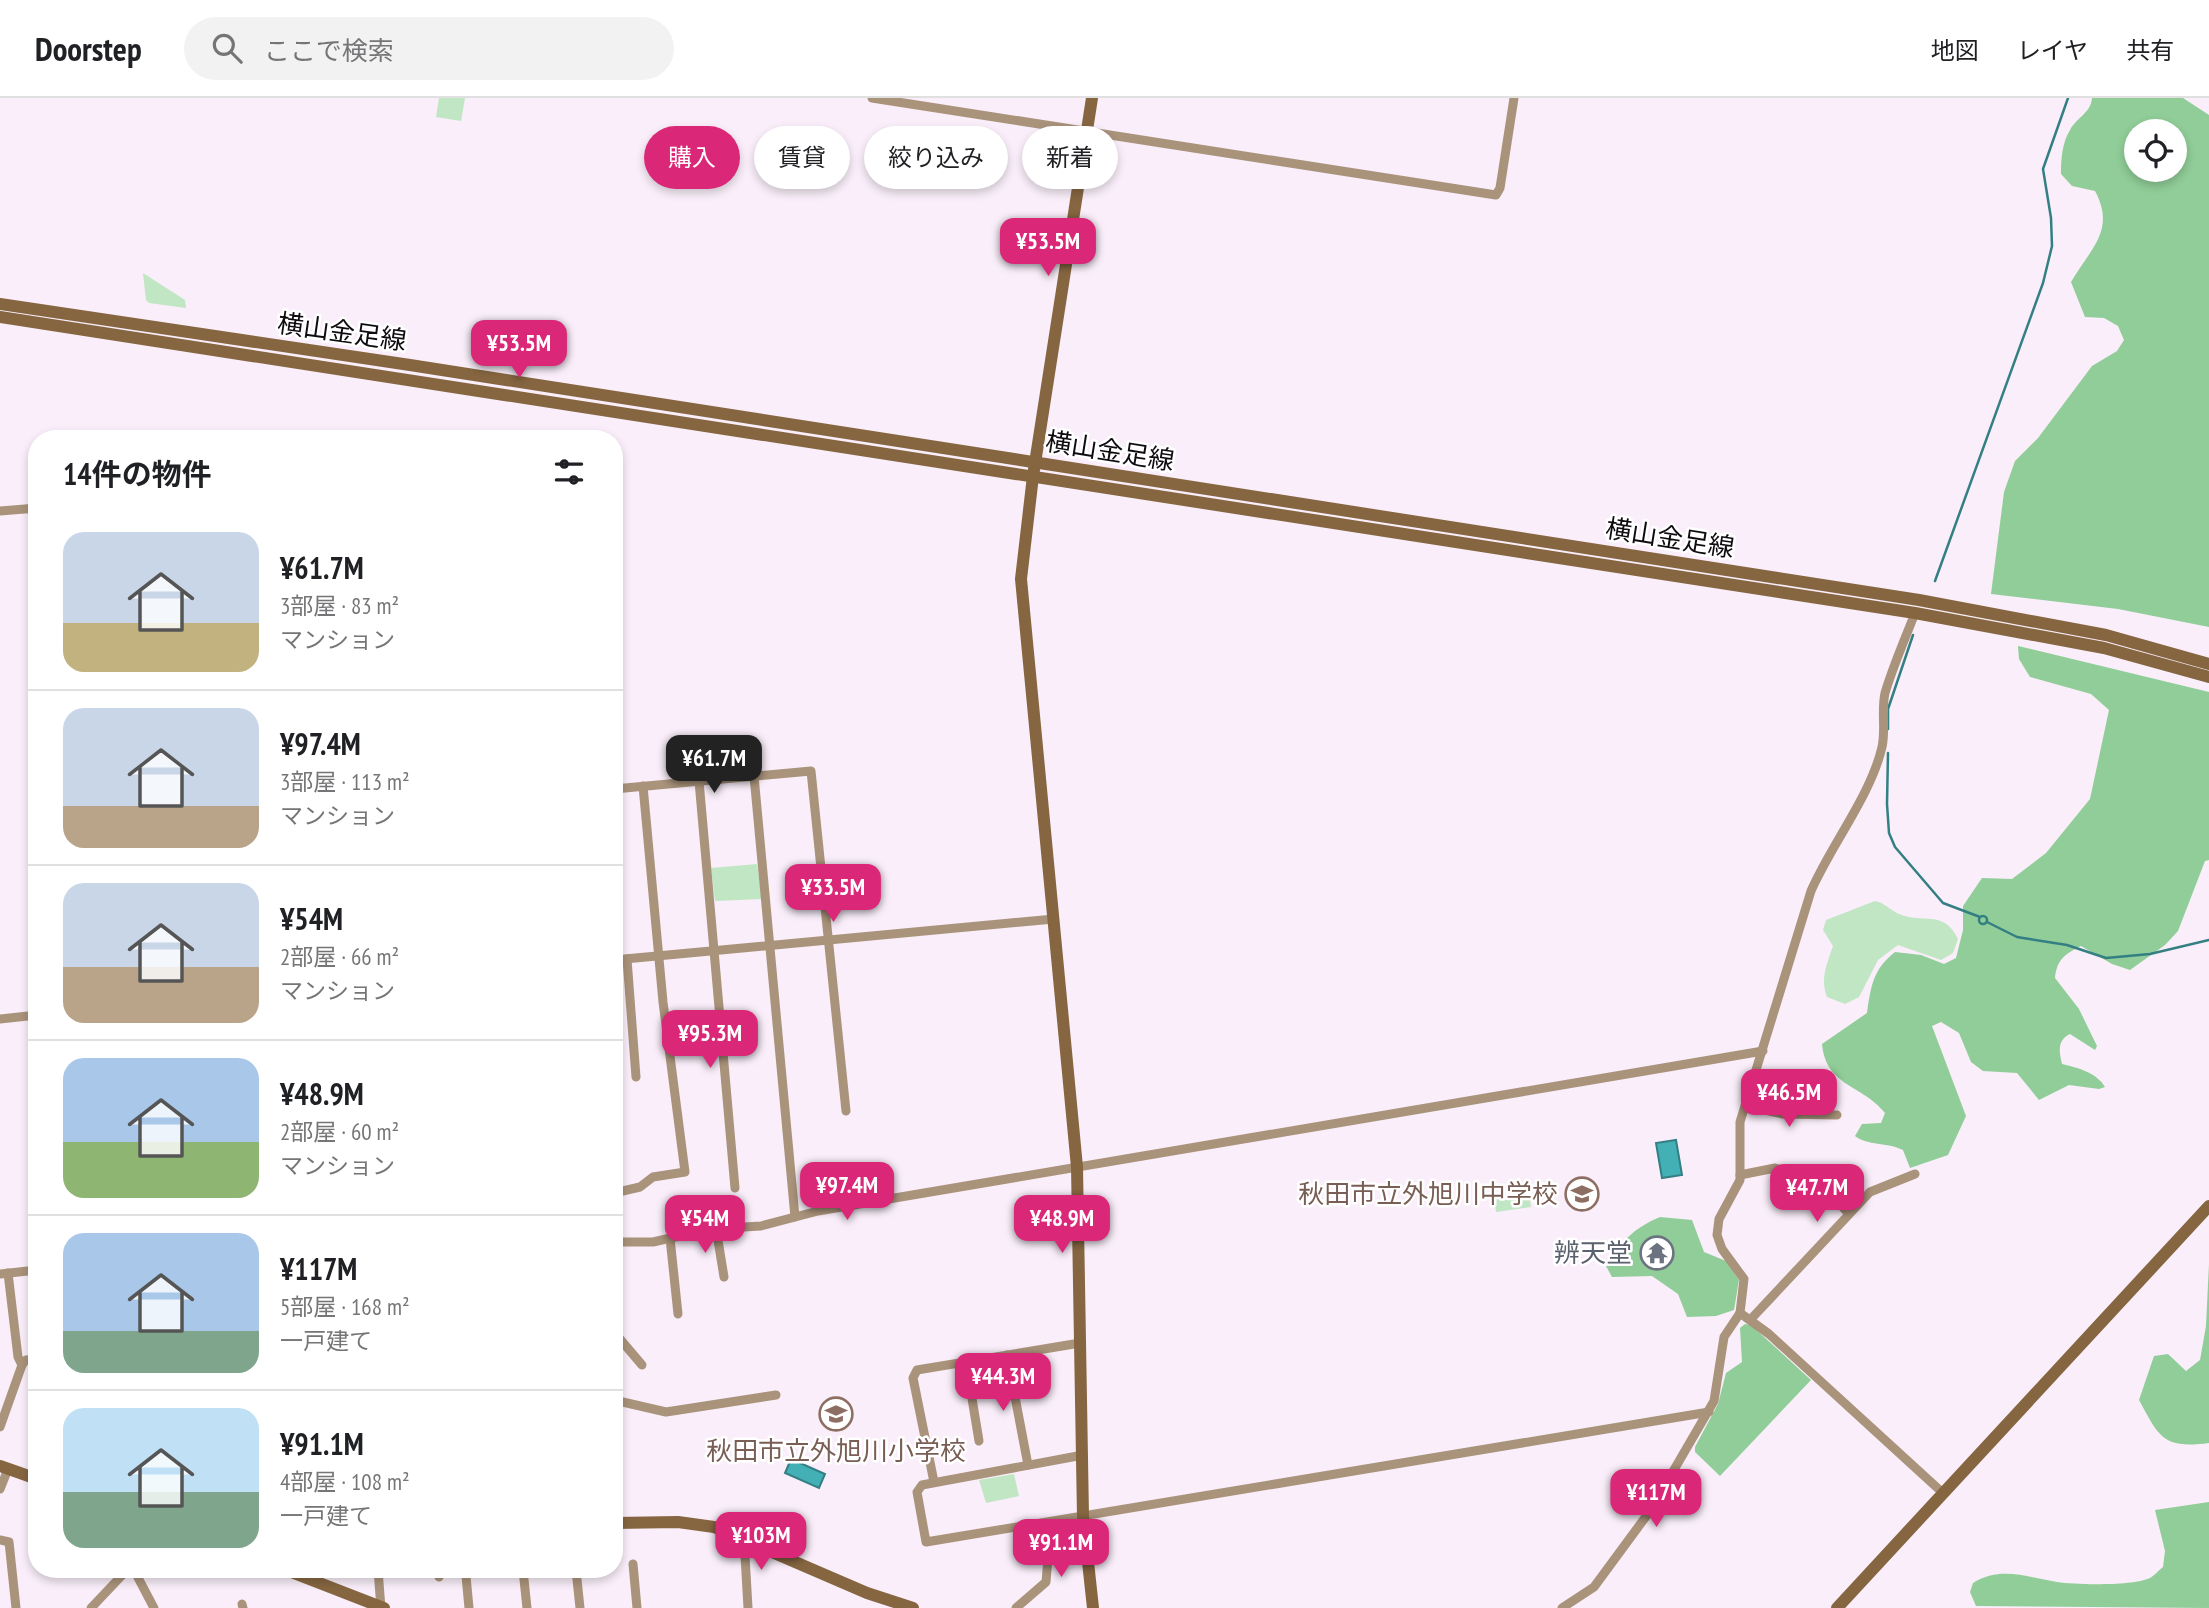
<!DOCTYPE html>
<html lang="ja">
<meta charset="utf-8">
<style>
body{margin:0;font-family:"PT Sans Narrow","Noto Sans JP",sans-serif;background:#f2f2f2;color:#202124;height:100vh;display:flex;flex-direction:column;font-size:26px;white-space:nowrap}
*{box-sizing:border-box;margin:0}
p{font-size:23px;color:#757577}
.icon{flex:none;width:38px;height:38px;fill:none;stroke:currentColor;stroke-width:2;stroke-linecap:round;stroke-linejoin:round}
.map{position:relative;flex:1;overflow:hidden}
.panel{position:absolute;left:28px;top:332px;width:595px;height:1148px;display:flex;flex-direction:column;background:#fff;border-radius:28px;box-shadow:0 4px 10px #0003}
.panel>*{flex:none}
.top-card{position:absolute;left:644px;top:28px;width:665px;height:63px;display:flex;gap:14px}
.buttons{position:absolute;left:2124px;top:21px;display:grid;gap:14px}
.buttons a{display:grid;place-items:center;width:63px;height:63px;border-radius:50%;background:#fff;box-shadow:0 4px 10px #0003;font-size:35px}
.price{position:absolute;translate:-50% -60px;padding:0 16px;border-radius:14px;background:#db2777;color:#fff;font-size:23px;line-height:46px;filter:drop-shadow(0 2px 4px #0008)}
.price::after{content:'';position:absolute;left:50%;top:42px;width:21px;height:16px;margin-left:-10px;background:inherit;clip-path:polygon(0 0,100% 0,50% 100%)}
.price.on{background:#222;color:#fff}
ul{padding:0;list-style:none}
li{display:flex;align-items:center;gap:21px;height:175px;padding:0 35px}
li+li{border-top:2px solid #e0e0e0}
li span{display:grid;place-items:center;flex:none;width:196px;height:140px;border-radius:21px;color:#555}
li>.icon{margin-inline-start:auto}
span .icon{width:84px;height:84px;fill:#fffc;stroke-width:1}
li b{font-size:30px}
h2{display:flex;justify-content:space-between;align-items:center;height:84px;padding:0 35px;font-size:30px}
.tag{padding:0 24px;border-radius:32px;background:#fff;box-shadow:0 4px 10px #0003;font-size:24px;line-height:63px}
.tag.on{background:#db2777;color:#fff}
header{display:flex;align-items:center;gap:42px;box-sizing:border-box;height:98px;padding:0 35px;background:#fff;border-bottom:2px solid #e0e0e0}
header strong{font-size:33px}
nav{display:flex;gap:38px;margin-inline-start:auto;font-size:24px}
.search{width:490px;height:63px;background:#f2f2f2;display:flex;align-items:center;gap:18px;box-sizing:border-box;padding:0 24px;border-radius:38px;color:#757577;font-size:26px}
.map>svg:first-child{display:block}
.green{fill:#c0e6c4}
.forest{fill:#90cd98;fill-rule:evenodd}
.water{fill:#42b0b5;stroke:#337f83;stroke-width:2}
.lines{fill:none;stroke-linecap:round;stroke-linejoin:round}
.stream{stroke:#337f83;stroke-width:2.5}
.street{stroke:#aa937b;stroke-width:9}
.secondary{stroke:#866641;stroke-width:12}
.labels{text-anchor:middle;stroke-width:5;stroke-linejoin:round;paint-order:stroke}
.street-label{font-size:26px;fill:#0f0c0f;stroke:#fff}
.education-label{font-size:26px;fill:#785e54;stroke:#fff;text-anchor:end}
.worship-label{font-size:26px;fill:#5b616d;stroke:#fff;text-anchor:end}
</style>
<header>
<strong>Doorstep</strong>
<div class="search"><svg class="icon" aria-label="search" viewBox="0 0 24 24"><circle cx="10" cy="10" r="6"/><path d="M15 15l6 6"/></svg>ここで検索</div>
<nav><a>地図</a><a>レイヤ</a><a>共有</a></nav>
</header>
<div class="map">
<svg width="2209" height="1510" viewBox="0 0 2209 1510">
<rect width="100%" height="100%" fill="#f9eef9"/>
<g class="green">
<path d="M 439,0 L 465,0 L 461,23 L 436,19 Z"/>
<path d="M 143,175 L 185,202 L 186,210 L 149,205 L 146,202 Z"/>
<path d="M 757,766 L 762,801 L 715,803 L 711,770 Z"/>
<path d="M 1875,803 C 1885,805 1890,812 1899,816 C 1922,826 1944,811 1958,841 L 1953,855 L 1941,862 L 1898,847 L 1878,862 L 1859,899 L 1845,906 L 1827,899 C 1820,880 1827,866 1833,848 L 1823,832 L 1826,822 Z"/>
<path d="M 1529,1093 L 1531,1109 L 1496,1114 L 1494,1098 Z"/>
<path d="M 1014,1376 L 1019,1398 L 986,1405 L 979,1382 Z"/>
</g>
<g class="forest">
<path d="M 2092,0 L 2183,0 L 2209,17 L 2209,529 L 2118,511 L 1991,496 L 2004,394 L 2015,363 L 2038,340 L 2092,268 L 2117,253 L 2124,242 L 2118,228 L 2104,220 L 2085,219 L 2071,184 C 2091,150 2116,132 2095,93 L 2072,88 L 2061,76 C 2061,61 2062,45 2070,32 C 2076,20 2091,15 2092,0 ZM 2175,33 L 2175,72 L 2137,72 L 2137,33 Z"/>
<path d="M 2018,548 L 2209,594 L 2209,762 L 2205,763 L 2178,833 L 2165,847 L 2130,872 L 2112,866 L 2081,848 C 2065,856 2057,861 2055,880 L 2079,911 L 2097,948 L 2095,952 L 2070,936 C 2057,942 2059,954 2062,966 C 2078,970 2096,974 2105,989 L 2099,991 L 2069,987 L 2039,1002 L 2017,975 L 1983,973 L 1971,964 L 1959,935 L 1941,924 L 1932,928 L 1966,1018 L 1948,1057 L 1910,1070 L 1903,1052 C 1887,1044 1868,1048 1855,1038 L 1862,1026 L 1881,1025 L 1885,1015 C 1862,986 1826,989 1822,946 L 1867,915 C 1871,888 1873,871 1895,854 L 1921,857 L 1944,866 L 1956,860 L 1963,832 L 1963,808 L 1982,780 L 2012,781 L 2046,755 L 2090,701 L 2109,612 L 2091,596 L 2030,579 L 2019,561 Z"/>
<path d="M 1660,1119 L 1692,1122 L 1704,1154 L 1726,1163 L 1739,1182 L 1734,1212 L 1716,1218 L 1687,1219 L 1678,1196 L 1652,1178 L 1612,1179 L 1606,1168 C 1619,1145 1635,1129 1660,1119 Z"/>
<path d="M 2209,1166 L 2209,1345 C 2163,1351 2159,1339 2139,1302 L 2154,1258 L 2168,1256 L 2186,1273 L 2200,1262 L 2206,1228 Z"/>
<path d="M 1745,1226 L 1751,1227 L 1811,1282 L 1720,1378 L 1695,1354 L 1695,1349 L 1718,1306 L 1726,1275 L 1742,1264 L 1740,1230 Z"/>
<path d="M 2209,1404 L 2209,1510 L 1976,1508 L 1970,1494 L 1973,1485 C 2001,1468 2026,1479 2057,1484 C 2077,1487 2133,1488 2150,1480 C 2154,1478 2159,1472 2163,1469 L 2165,1453 L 2155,1412 Z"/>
</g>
<g class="water">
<path d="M 1676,1042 L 1682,1077 L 1662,1080 L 1656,1045 Z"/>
<path d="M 791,1361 L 825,1376 L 819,1390 L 785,1375 Z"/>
</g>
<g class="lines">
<g class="stream">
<path d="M 1935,483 L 2043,185 L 2052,148 L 2051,120 L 2043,71 L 2068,0"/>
<path d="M 1888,631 L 1888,611 L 1913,537"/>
<path d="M 1888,655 L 1887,706 L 1889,735 L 1895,749 L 1943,805 L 1980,819"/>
<circle cx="1983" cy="822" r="4"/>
<path d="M 1987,824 L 2017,839 L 2067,847 L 2106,860 L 2150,856 L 2209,842"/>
</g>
<g class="street">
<path d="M 872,0 L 1496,97 L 1500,90 L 1514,0"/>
<path d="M 0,413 L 37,410"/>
<path d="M 1915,515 C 1905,541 1893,568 1885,595 C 1881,613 1886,632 1882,649 C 1871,697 1831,747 1811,793 L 1740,1024 L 1740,1082 L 1719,1121 L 1717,1137 L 1722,1151 L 1744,1181 L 1740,1215 L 1769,1236 L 1944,1396"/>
<path d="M 754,678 L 795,1119"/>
<path d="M 699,683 L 735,1090"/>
<path d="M 614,691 L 811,673 L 846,1013"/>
<path d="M 627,861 L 636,979"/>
<path d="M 614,862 L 1054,821"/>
<path d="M 0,921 L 37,917"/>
<path d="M 1746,1008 L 1783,1016 L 1837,1017"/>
<path d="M 1740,1077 L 1775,1070 L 1818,1082 L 1848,1115"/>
<path d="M 614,1095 L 640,1089 L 653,1079 L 685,1074 L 663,904 L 643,688"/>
<path d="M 716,1130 L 724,1179"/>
<path d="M 670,1140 L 678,1216"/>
<path d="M 614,1144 L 653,1144 L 710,1131 L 761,1128 L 818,1113 L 1763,953"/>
<path d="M 8,1175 L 18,1259 L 22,1267"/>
<path d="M 0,1176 L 37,1172"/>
<path d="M 1751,1221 L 1870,1094 L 1915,1076"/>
<path d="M 614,1234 L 642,1267"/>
<path d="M 1007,1257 L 1028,1367"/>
<path d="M 966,1264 L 979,1343"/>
<path d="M 614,1302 L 666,1314 L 776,1297"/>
<path d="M 0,1329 L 22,1267 L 26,1262 L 37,1261"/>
<path d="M 1083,1357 L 922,1387 L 917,1394 L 926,1444 L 1709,1314"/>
<path d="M 934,1384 L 913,1280 L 917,1272 L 1080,1245"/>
<path d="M 0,1391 L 8,1371"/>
<path d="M 744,1440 L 748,1510"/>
<path d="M 0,1442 L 9,1444 L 16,1510"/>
<path d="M 633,1466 L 637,1510"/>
<path d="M 134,1472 L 154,1510"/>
<path d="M 378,1472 L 381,1510"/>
<path d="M 438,1472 L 439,1479"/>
<path d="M 523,1472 L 527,1510"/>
<path d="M 576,1472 L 580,1510"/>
<path d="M 466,1478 L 469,1510"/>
<path d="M 242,1506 L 243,1510"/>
<path d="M 91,1510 L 127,1472"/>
<path d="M 1016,1510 L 1046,1484 L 1049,1448 L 1084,1424"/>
<path d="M 1562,1510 L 1594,1489 L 1650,1413 L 1714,1303 L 1724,1239 L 1740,1215"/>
</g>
<g class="secondary">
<path d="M 1092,0 L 1033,378 L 1021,481 L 1077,1069 L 1083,1418 L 1093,1510"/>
<path d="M 0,206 L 410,267 L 1919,502 L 2106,537 L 2209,566"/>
<path d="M 0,219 L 1915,515 L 2104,550 L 2209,579"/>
<path d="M 0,1368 L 37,1381"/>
<path d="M 614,1425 L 678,1424 L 714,1429 L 867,1495 L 913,1510"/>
<path d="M 286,1472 L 384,1510"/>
<path d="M 1837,1510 L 2209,1108"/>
</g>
</g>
<defs>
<symbol id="school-ring" viewBox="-11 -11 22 22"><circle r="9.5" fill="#fff" stroke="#8d6e63" stroke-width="1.5"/><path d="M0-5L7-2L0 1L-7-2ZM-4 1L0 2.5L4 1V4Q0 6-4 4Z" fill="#8d6e63"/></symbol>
<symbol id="temple-ring" viewBox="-11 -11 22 22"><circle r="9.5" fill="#fff" stroke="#6b7280" stroke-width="1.5"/><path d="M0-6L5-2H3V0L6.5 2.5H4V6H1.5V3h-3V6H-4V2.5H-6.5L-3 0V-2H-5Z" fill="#6b7280"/></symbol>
</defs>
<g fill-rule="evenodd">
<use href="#school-ring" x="1563" y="1077" width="38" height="38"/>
<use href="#temple-ring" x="1638" y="1136" width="38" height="38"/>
<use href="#school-ring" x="817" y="1297" width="38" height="38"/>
</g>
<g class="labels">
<g class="street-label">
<text transform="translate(342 234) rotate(8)" y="9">横山金足線</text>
<text transform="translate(1110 353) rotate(9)" y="9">横山金足線</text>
<text transform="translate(1670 440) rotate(9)" y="9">横山金足線</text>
</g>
<g class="education-label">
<text x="1558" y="1105">秋田市立外旭川中学校</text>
<text x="836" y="1362" text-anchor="middle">秋田市立外旭川小学校</text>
</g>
<g class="worship-label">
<text x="1632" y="1164">辨天堂</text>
</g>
</g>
</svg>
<div class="buttons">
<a><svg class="icon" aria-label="locate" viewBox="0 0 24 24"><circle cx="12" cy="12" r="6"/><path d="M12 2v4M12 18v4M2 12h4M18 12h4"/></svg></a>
</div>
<b class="price" style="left:1048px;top:180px">¥53.5M</b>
<b class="price" style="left:519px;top:282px">¥53.5M</b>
<b class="price on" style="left:714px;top:697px">¥61.7M</b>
<b class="price" style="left:833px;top:826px">¥33.5M</b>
<b class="price" style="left:710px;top:972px">¥95.3M</b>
<b class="price" style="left:1789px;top:1031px">¥46.5M</b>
<b class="price" style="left:847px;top:1124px">¥97.4M</b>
<b class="price" style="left:1817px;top:1126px">¥47.7M</b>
<b class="price" style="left:705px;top:1157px">¥54M</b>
<b class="price" style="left:1062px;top:1157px">¥48.9M</b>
<b class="price" style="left:1003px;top:1315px">¥44.3M</b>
<b class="price" style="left:1656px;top:1431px">¥117M</b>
<b class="price" style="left:761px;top:1474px">¥103M</b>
<b class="price" style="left:1061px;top:1481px">¥91.1M</b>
<div class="top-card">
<a class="tag on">購入</a>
<a class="tag">賃貸</a>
<a class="tag">絞り込み</a>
<a class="tag">新着</a>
</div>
<section class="panel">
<h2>14件の物件<svg class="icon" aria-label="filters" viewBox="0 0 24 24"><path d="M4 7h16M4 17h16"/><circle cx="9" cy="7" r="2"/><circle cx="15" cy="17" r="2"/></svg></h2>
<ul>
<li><span style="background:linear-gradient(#c9d6e8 65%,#c2b280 0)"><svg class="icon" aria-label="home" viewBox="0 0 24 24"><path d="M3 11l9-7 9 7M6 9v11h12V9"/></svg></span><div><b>¥61.7M</b><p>3部屋 · 83 m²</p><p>マンション</p></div></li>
<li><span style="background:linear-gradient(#c9d6e8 70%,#b9a48a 0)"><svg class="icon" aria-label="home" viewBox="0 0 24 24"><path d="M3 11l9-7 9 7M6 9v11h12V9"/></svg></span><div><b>¥97.4M</b><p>3部屋 · 113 m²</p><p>マンション</p></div></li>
<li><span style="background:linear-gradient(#c9d6e8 60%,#b9a48a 0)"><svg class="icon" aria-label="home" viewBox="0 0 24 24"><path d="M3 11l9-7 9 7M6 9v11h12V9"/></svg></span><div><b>¥54M</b><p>2部屋 · 66 m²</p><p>マンション</p></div></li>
<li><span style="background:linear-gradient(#a9c7e8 60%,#8fb573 0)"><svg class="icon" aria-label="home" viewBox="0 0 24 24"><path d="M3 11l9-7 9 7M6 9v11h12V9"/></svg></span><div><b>¥48.9M</b><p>2部屋 · 60 m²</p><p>マンション</p></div></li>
<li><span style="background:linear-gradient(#a9c7e8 70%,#7fa58c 0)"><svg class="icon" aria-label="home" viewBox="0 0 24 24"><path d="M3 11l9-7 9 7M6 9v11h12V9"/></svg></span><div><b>¥117M</b><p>5部屋 · 168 m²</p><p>一戸建て</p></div></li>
<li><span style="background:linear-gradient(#bfe0f5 60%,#7fa58c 0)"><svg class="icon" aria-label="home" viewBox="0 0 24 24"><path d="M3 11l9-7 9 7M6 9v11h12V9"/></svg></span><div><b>¥91.1M</b><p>4部屋 · 108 m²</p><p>一戸建て</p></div></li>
</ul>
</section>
</div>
